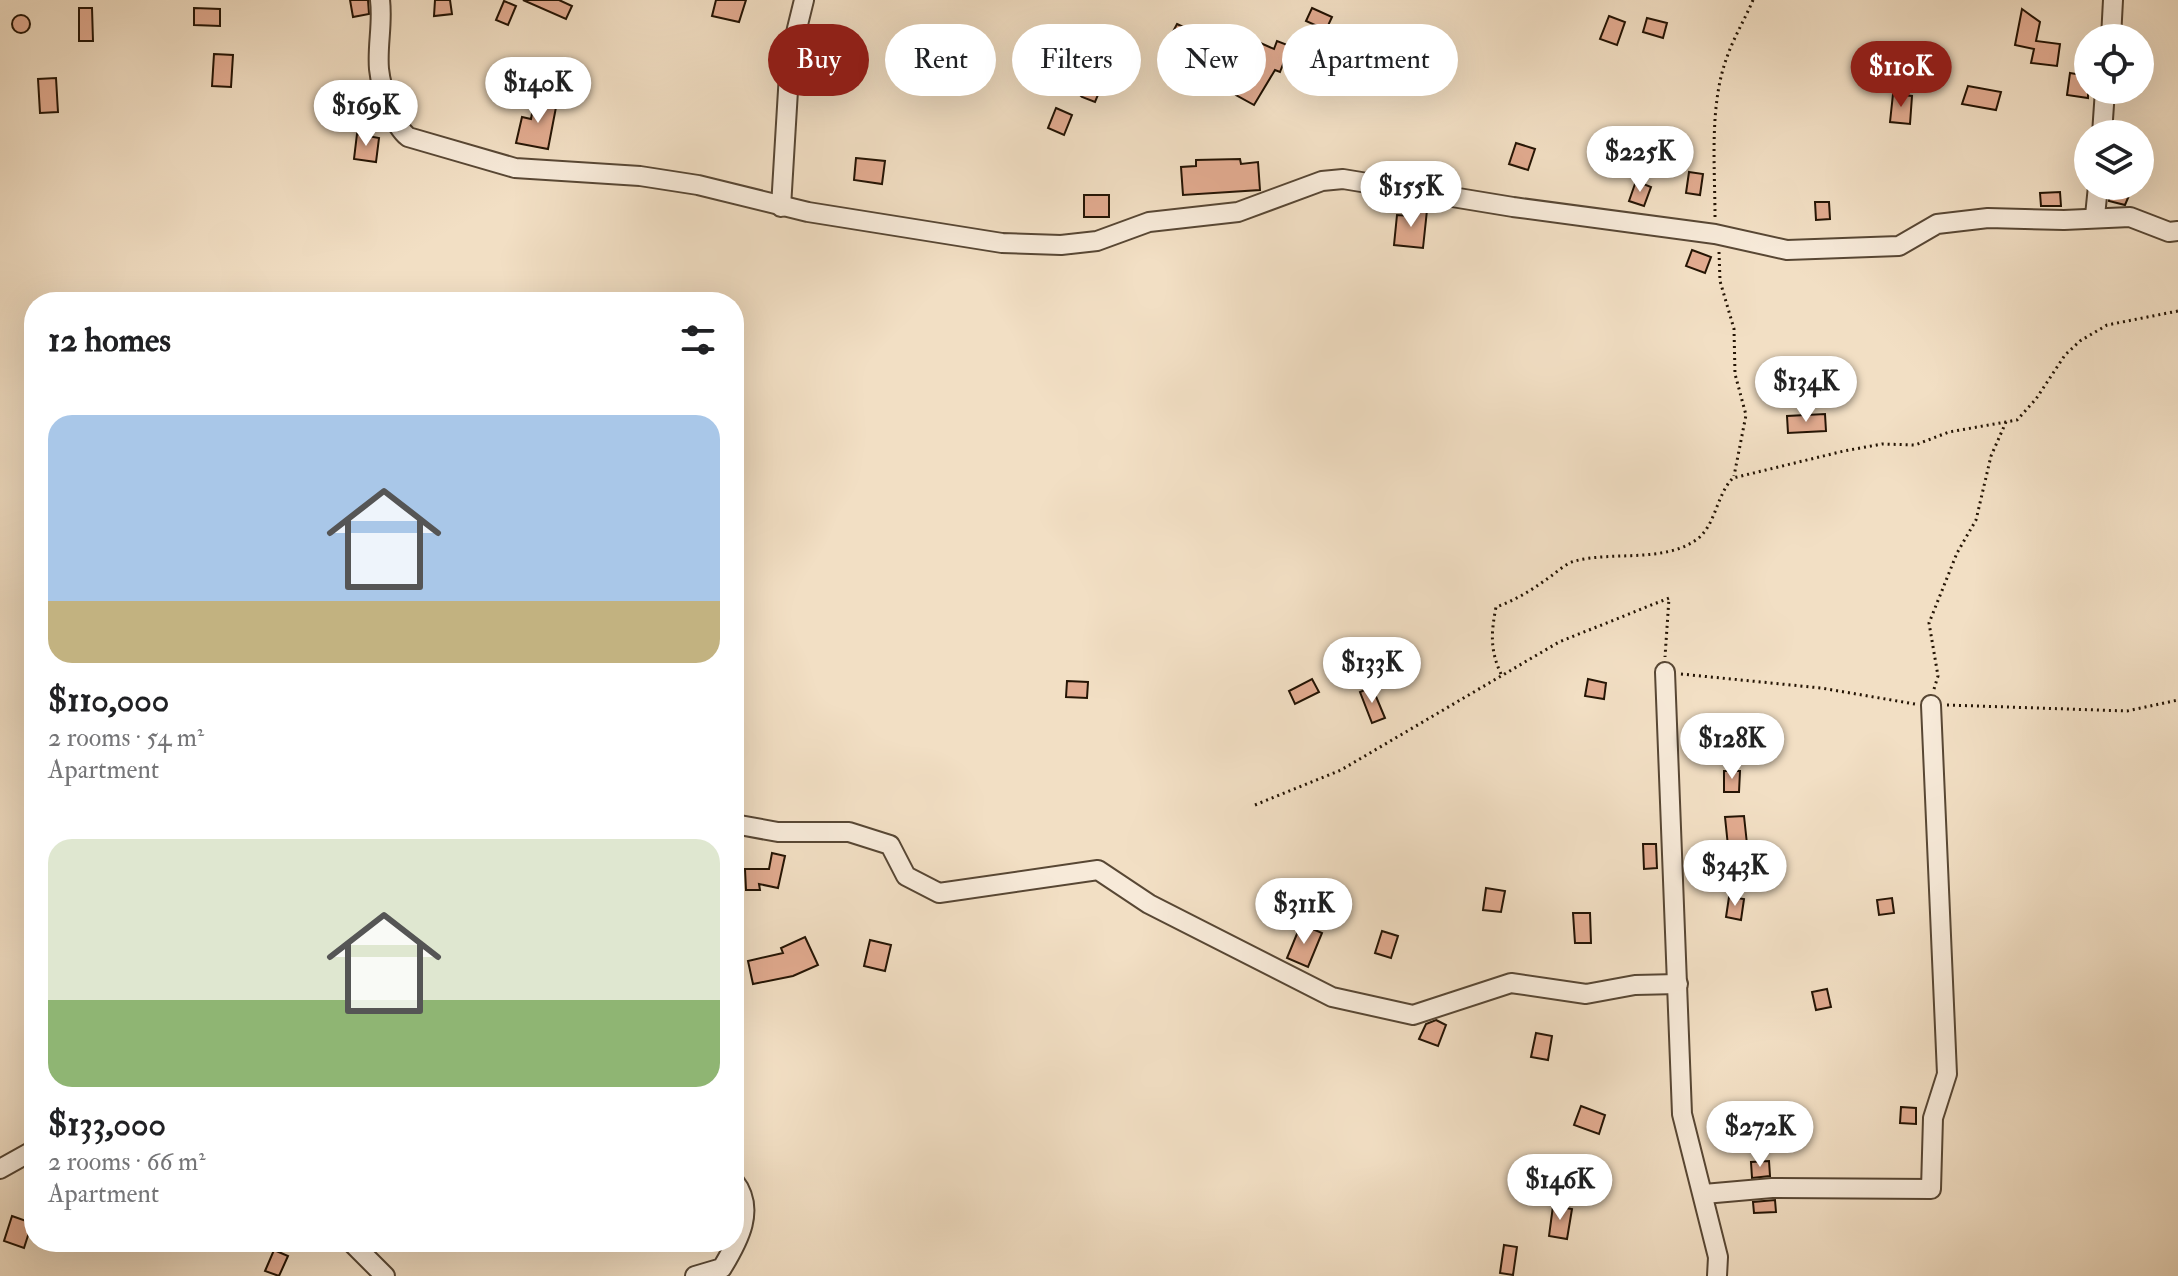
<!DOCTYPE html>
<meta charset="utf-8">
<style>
body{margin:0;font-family:"IM FELL Double Pica",serif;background:#f6f6f6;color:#202124;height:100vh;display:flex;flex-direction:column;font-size:30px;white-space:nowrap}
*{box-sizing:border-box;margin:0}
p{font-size:26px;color:#757577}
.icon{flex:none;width:44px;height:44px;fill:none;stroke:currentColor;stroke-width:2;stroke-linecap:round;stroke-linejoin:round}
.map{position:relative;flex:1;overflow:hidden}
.side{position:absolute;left:24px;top:292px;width:720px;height:960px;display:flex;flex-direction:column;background:#fff;border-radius:32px;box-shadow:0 8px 32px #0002}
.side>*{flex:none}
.banner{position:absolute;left:768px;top:24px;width:760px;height:72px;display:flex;gap:16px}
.tools{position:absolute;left:2074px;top:24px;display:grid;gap:16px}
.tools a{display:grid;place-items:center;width:80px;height:80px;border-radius:50%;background:#fff;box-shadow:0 8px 32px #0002;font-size:40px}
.price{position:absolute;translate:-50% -68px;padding:0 18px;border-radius:28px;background:#fff;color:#222;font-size:26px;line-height:52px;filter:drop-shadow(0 2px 4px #0008)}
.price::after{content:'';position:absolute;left:50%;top:48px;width:24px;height:18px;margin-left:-12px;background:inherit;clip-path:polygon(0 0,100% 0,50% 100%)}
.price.selected{background:#8f2418;color:#fff}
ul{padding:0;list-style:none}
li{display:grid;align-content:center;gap:16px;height:424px;padding:0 24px}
li span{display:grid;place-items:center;height:248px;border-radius:24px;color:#555}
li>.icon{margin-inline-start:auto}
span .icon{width:144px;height:144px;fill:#fffc;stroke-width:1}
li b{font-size:34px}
h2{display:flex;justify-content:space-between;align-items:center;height:96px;padding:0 24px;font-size:34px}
.chip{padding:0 28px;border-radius:36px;background:#fff;box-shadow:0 8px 32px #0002;font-size:28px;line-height:72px}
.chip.selected{background:#8f2418;color:#fff}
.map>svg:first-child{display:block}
.building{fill:#e2ab90;stroke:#241404;stroke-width:2}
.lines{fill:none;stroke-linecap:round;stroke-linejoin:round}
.minor-casing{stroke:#584734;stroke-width:22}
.path{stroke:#241404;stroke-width:3;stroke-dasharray:2 4;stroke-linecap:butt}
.minor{stroke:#f7ead9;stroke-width:18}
</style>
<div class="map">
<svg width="2178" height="1276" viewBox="0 0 2178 1276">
<rect width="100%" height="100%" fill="#f2dfc4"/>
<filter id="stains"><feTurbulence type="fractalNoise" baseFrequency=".0025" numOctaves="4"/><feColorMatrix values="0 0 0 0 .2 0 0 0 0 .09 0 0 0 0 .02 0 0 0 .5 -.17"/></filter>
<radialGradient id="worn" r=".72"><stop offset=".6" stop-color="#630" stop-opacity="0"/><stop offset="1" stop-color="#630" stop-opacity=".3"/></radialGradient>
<g class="building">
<path d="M 350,0 L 368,0 L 369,14 L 353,17 Z"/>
<path d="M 435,0 L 450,0 L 452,14 L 434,16 Z"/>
<path d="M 523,0 L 559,0 L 572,6 L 566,19 Z"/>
<path d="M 716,0 L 746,0 L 739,22 L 712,16 Z"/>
<path d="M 504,1 L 516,6 L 508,25 L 496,20 Z"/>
<path d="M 79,8 L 92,8 L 93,41 L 79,41 Z"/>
<path d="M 194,8 L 220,9 L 220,26 L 194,25 Z"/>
<path d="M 1312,8 L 1332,17 L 1326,30 L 1306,21 Z"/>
<path d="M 2022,9 L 2040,22 L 2036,41 L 2060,44 L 2057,66 L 2031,63 L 2034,49 L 2015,45 Z"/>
<circle cx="21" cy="24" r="9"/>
<path d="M 1609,16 L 1625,22 L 1617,45 L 1600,39 Z"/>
<path d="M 1647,18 L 1667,23 L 1663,38 L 1643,32 Z"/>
<path d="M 1177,24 L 1190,30 L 1183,46 L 1169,39 Z"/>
<path d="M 1247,37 L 1274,49 L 1277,41 L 1290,46 L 1280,72 L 1275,70 L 1254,105 L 1236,95 L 1250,70 L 1239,67 Z"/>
<path d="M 214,54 L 233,55 L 231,87 L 212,86 Z"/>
<path d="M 1081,71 L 1100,90 L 1095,102 L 1082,97 L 1068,84 Z"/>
<path d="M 2070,73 L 2088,76 L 2088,98 L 2067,95 Z"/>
<path d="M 56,78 L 58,112 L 40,113 L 38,79 Z"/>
<path d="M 1968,86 L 2001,92 L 1996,110 L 1962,104 Z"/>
<path d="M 1893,94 L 1912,96 L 1910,124 L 1890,122 Z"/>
<path d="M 535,97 L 557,102 L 548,149 L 516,143 L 522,117 L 531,119 Z"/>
<path d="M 1056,108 L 1072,115 L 1064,135 L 1048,128 Z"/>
<path d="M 357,134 L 379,138 L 376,162 L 354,159 Z"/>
<path d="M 1516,143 L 1535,149 L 1528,170 L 1509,164 Z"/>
<path d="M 856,158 L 885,161 L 882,184 L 854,180 Z"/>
<path d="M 1240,159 L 1241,164 L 1258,162 L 1260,190 L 1183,195 L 1181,167 L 1196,166 L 1196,160 Z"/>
<path d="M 1689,172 L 1703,174 L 1700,195 L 1686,193 Z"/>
<path d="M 1636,181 L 1651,187 L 1644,206 L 1629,201 Z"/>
<path d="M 2110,186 L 2133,186 L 2125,205 L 2109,201 Z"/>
<path d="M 2060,192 L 2061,206 L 2041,206 L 2040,193 Z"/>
<rect x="1084" y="195" width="25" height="22"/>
<path d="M 1815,202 L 1829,202 L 1830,219 L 1816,220 Z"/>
<path d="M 1411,208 L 1427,210 L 1423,248 L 1394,245 L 1397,215 L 1410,216 Z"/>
<path d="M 1692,250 L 1711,257 L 1705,273 L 1686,266 Z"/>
<path d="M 1825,414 L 1826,431 L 1788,433 L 1787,416 Z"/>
<path d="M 1312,679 L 1319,692 L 1295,704 L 1289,691 Z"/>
<path d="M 1588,679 L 1606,683 L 1604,699 L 1585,696 Z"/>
<path d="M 1067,681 L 1088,682 L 1087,698 L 1066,697 Z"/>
<path d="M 1372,687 L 1385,718 L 1372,723 L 1360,692 Z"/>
<path d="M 1724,771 L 1740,771 L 1739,792 L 1724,792 Z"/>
<path d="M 1744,816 L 1747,844 L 1728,846 L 1725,817 Z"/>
<path d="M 1643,844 L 1656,844 L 1657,868 L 1644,869 Z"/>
<path d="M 772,853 L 785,856 L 778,888 L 759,884 L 760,890 L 746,890 L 745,869 L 769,869 Z"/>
<path d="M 1486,888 L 1505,891 L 1501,912 L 1483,910 Z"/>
<path d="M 1729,897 L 1744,899 L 1741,920 L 1726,917 Z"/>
<path d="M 1892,898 L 1894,913 L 1879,915 L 1877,900 Z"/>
<path d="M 1573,913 L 1590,913 L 1591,943 L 1575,943 Z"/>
<path d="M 1301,924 L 1322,933 L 1308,967 L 1287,958 Z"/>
<path d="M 1382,931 L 1398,936 L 1391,958 L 1375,953 Z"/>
<path d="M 805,937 L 818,965 L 793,976 L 753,984 L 748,961 L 783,953 L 781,948 Z"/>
<path d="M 870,940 L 891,945 L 885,971 L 864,966 Z"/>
<path d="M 1827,989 L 1831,1007 L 1816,1010 L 1812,992 Z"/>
<path d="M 1436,1020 L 1446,1025 L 1438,1046 L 1419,1039 L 1426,1024 Z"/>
<path d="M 1536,1033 L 1552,1036 L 1548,1060 L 1531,1057 Z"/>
<path d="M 1581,1106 L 1605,1115 L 1599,1134 L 1574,1125 Z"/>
<path d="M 1901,1107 L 1916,1108 L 1916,1124 L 1900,1123 Z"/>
<path d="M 1769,1161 L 1770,1176 L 1752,1178 L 1751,1162 Z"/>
<path d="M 1775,1200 L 1776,1212 L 1754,1213 L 1753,1202 Z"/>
<path d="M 1553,1206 L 1572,1209 L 1567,1239 L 1549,1236 Z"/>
<path d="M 12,1216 L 32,1223 L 24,1248 L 4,1241 Z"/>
<path d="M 1504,1245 L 1517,1247 L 1513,1275 L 1500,1273 Z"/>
<path d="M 274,1250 L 288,1256 L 279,1276 L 265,1271 Z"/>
</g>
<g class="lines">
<defs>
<g id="minor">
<path d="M 380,0 C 383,23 377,46 379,69 C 381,88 393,125 408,137 L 515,168 L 640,176 L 698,185 L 808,212 L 1002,243 L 1061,245 L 1097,241 L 1149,222 L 1238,212 L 1322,181 L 1343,179 L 1513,207 L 1715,234 L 1787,250 L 1899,246 L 1937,224 L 1988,218 L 2064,220 L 2130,217 L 2169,232 L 2178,231"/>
<path d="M 2111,38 L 2113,0"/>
<path d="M 2102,134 L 2105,90"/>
<path d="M 781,207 L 790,57 L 804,0"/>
<path d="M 2095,216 L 2098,186"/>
<path d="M 1665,672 L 1682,1114 L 1718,1257 L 1717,1276"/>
<path d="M 734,824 L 778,832 L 849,832 L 890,845 L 906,876 L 939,893 L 1098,870 L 1149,904 L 1332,997 L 1413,1015 L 1511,983 L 1586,994 L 1635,985 L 1678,984"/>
<path d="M 0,1169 L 34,1150"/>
<path d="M 1704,1194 L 1772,1188 L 1931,1189 L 1933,1118 L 1947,1074 L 1931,705"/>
<path d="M 351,1242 L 385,1276"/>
<path d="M 695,1276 L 722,1268 C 739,1240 756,1209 734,1181"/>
</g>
</defs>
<use href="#minor" class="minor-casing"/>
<g class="path">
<path d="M 1715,217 C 1715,167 1709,105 1727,57 C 1734,37 1745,19 1753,0"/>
<path d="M 1719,252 L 1720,281 L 1734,329 L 1735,374 L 1746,415 L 1734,476"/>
<path d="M 1501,674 C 1490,650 1491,633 1496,607 C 1513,601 1529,592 1544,581 C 1554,575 1564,564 1575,561 C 1612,551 1663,563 1696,540 C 1716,526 1716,495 1733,478 L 1844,451 L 1882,444 L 1915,445 L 1949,432 L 2017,420 L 2036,399 L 2065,355 L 2080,341 L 2107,325 L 2178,311"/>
<path d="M 1681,674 L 1821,688 L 1915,704"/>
<path d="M 1934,689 L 1938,676 L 1929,623 L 1957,553 L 1976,520 L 1991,456 L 2006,422"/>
<path d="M 1947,705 L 2127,711 L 2178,700"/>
<path d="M 1255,805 L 1341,770 L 1559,642 L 1669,598 L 1665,657"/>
</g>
<use href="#minor" class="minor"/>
</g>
<rect width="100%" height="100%" filter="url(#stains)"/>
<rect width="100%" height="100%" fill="url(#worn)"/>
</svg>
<div class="tools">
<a><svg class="icon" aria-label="locate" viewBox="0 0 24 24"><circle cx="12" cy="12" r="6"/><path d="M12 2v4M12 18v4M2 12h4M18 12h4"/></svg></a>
<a><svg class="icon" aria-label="layers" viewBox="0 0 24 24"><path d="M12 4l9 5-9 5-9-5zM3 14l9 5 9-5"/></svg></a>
</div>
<b class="price selected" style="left:1901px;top:109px">$110K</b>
<b class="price" style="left:538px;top:125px">$140K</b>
<b class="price" style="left:366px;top:148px">$169K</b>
<b class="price" style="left:1640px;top:194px">$225K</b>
<b class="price" style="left:1411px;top:229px">$155K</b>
<b class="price" style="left:1806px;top:424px">$134K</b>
<b class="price" style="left:1372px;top:705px">$133K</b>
<b class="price" style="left:1732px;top:781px">$128K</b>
<b class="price" style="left:1735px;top:908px">$343K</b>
<b class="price" style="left:1304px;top:946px">$311K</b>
<b class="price" style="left:1760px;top:1169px">$272K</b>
<b class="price" style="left:1560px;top:1222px">$146K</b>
<div class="banner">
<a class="chip selected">Buy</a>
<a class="chip">Rent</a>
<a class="chip">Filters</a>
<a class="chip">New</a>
<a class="chip">Apartment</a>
</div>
<section class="side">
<h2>12 homes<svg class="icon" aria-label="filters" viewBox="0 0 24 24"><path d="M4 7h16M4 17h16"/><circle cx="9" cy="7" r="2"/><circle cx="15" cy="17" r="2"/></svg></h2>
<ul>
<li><span style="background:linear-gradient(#a9c7e8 75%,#c2b280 0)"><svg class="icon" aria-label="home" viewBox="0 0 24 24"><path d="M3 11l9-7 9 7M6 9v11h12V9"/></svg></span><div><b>$110,000</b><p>2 rooms · 54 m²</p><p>Apartment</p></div></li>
<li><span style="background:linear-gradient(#dfe7d0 65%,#8fb573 0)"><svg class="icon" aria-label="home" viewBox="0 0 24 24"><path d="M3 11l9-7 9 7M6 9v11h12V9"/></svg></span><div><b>$133,000</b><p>2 rooms · 66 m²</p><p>Apartment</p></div></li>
</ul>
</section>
</div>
